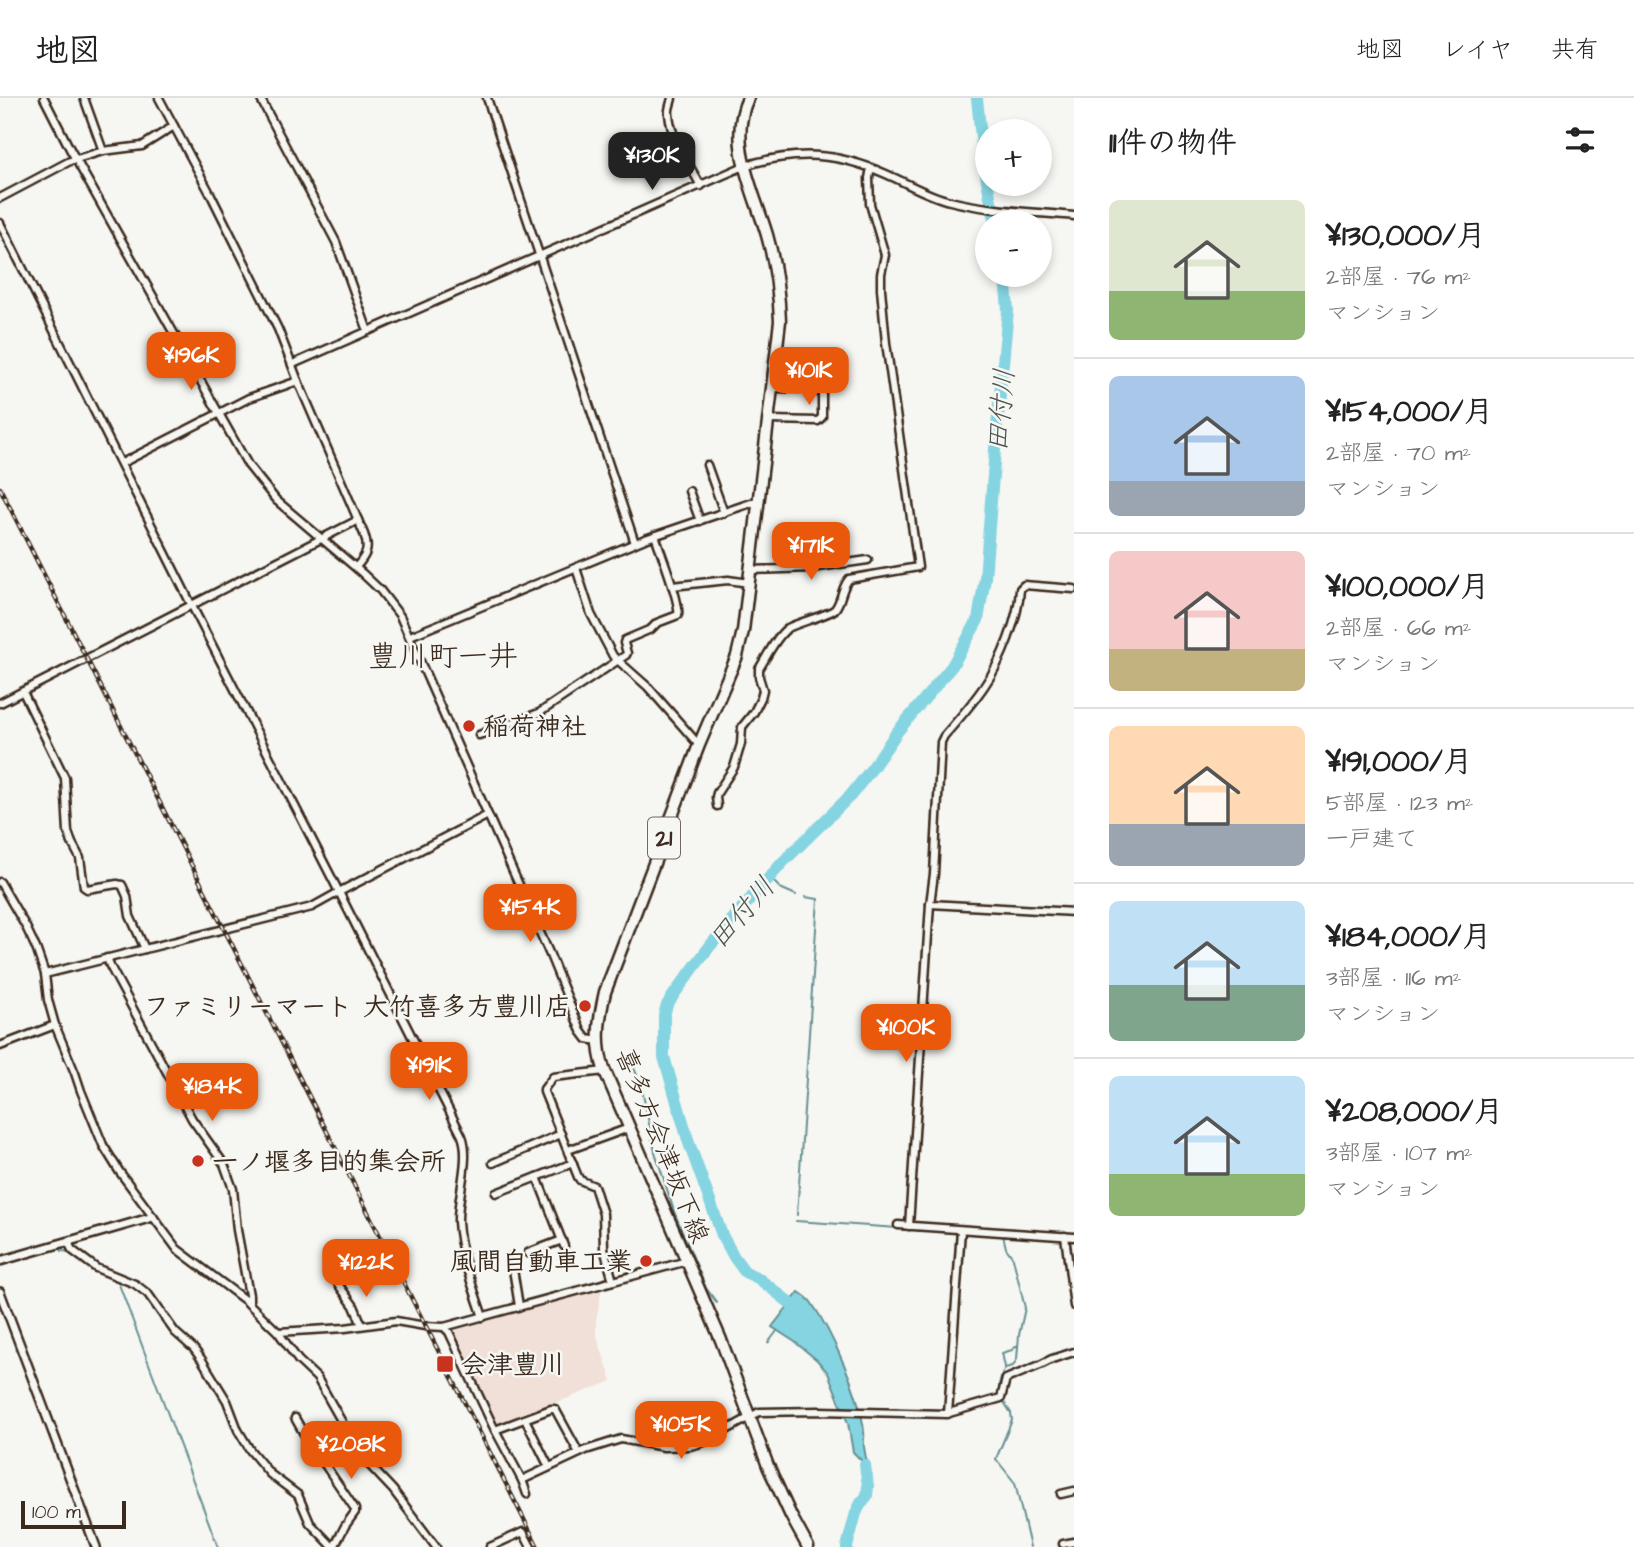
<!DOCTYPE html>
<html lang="ja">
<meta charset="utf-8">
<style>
body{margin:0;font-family:"Architects Daughter","Klee One",sans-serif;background:#f2f2f2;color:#222;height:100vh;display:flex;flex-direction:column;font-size:26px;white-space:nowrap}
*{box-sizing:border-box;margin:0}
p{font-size:23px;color:#767676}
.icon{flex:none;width:38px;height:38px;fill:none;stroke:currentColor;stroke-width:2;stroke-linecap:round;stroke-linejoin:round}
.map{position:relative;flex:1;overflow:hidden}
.details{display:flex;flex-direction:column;background:#fff;width:560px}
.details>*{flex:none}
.controls{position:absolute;left:975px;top:21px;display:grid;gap:14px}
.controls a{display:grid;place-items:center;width:77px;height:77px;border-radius:50%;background:#fff;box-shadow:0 4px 10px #0003;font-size:35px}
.scale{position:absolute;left:21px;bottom:18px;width:105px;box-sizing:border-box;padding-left:7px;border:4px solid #3b2a1e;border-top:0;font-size:19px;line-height:24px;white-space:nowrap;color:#3b2a1e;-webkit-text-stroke:5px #f6f6f2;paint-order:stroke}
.price{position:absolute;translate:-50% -60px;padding:0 16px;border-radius:14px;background:#ea580c;color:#fff;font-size:23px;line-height:46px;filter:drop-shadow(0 2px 4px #0008)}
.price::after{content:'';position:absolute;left:50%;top:42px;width:21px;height:16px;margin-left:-10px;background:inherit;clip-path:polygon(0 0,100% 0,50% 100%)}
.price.current{background:#222;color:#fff}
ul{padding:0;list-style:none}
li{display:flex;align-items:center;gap:21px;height:175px;padding:0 35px}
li+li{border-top:2px solid #e0e0e0}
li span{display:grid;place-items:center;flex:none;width:196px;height:140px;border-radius:10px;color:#555}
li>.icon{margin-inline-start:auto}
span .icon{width:84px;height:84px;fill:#fffc;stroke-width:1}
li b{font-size:30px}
h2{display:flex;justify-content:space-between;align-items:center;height:84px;padding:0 35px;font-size:30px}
header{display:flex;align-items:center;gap:42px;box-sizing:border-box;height:98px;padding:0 35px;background:#fff;border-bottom:2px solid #e0e0e0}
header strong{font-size:33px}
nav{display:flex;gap:38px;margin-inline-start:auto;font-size:24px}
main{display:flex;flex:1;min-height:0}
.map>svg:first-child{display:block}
.built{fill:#f0e0d7}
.water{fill:#85d4e1;stroke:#679093;stroke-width:2}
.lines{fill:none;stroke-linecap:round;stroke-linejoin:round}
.stream{stroke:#679093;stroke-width:2}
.river{stroke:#85d4e1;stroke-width:12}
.minor-casing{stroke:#3b2a1e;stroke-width:11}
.tertiary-casing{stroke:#3b2a1e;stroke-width:12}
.primary-casing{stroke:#3b2a1e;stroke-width:15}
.minor{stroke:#f6f6f2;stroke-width:6}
.tertiary{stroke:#f6f6f2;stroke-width:7}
.primary{stroke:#f6f6f2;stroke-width:10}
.rail-casing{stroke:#3b2a1e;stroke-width:4.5}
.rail{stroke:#f6f6f2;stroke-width:2;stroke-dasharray:5;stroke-linecap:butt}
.poi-dot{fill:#c8321e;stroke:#f6f6f2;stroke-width:2.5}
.labels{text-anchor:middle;stroke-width:5;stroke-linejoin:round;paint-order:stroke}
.shield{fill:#f6f6f2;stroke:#73675e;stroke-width:2}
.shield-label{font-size:24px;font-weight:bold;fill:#3b2a1e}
.poi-label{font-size:26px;font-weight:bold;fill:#3b2a1e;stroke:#f6f6f2;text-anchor:start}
.street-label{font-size:26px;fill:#3b2a1e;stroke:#f6f6f2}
.water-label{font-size:28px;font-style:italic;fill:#4e544f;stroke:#f6f6f2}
.quarter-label{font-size:30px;fill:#3b2a1e;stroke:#f6f6f2}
</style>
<header>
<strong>地図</strong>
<nav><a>地図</a><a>レイヤ</a><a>共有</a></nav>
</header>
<main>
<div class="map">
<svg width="1074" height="1449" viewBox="0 0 1074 1449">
<rect width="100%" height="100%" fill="#f6f6f2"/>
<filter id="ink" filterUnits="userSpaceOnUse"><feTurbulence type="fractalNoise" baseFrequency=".0143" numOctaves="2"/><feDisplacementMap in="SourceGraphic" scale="14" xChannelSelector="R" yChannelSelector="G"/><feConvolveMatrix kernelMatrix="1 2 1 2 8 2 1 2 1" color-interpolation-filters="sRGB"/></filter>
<g filter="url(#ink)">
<path class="built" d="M 600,1191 L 601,1195 L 596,1222 L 596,1236 L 612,1283 L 502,1326 L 497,1326 L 493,1323 L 456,1240 L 455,1232 Z"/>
<path class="water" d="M 799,1194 C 803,1197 808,1200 811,1204 C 832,1234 860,1297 864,1333 C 865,1339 863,1344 864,1349 C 866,1362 870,1374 866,1387 L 862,1363 L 853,1354 L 848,1325 L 828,1275 L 817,1262 L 795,1244 L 772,1229 Z"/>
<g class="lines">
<g class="stream">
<path d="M 769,779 L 780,790 L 796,797"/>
<path d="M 634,970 L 641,987 L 655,1054 L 675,1116 L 706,1190 L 717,1205"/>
<path d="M 797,1117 L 818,801 L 805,799"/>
<path d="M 796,1123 L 898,1130"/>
<path d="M 59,1148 L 62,1153 L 71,1154"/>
<path d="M 117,1181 L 218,1449"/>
<path d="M 768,1245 L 777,1233"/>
<path d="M 1005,1269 L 1002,1255 L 1012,1252 L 1018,1247"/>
<path d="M 1000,1295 L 999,1286 L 1003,1274 L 1005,1270 L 1013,1268 L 1017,1261 L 1019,1237 L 1025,1210 L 1013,1160 L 1006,1150 L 1003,1137"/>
<path d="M 1002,1301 L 1011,1315 L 1012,1322 L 996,1361 L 1015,1385 L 1030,1449"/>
</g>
<g class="river">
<path d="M 977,0 C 981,42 985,83 996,124"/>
<path d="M 803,1215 L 758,1180 L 745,1174 L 734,1159 L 722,1137 L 689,1045 L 664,959 L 664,917 L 667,907 L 675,895 L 710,848 L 738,815 L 783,764 L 851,697 L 873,669 L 897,634 L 952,568 L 978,522 L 985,480 L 996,339 L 1008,212 L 1005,177"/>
<path d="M 847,1449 L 856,1415 L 861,1405 L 867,1398 L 868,1388 L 865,1367"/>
</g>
<defs>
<g id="minor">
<path d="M 44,0 L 70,51 L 248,367 L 276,402 L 362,475 L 380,492 L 400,518 L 550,857 L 581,933 L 587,941 L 598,943"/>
<path d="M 84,0 L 103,53"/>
<path d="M 159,0 L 212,99 L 278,231 L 298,283 L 364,436 C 370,451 366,458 356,469"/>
<path d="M 260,0 L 336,144 L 368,233"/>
<path d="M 487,0 L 635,445"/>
<path d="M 672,0 C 671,6 668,11 669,16 C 671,42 689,66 701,88"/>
<path d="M 0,100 L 70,63 L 103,53 L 142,48 L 174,28"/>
<path d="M 0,125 L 191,506 L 339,794 L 462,1038 C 471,1060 457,1099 458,1124 C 460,1156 473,1189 483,1219"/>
<path d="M 293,266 L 744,68 C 796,52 836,54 886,76 C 907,85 928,98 950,103 C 990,113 1033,114 1074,118"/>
<path d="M 769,322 L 818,323 L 822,319 L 822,295 L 818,291 L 773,290"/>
<path d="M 122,365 L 249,300 L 298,283"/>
<path d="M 707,367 L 724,415"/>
<path d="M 689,393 L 700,423"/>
<path d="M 576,470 L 591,516 L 613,558 L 648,589 L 699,647"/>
<path d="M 751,472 L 812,470 L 868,462"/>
<path d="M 672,488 L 728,482 L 749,485"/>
<path d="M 410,538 L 645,441 L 751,405 L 758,405"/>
<path d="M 23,594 L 65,680 L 68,734 L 72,745 L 80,760 L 84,789 L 87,791 L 117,786 L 122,787 L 127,798 L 130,818 L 145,851"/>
<path d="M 0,605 L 358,422"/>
<path d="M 479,637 L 539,615 L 626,557 L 627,555 L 624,545 L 625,542 L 651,531 L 657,525 L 678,517 C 681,505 660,453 655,437"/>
<path d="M 717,708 L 716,699 L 717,695 L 734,669 L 741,646 L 742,629 L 754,614 L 761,600 L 763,592 L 759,579 L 759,571 C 766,560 777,537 788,530 C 799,524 829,517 835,511 C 842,503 841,490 849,481 L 918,469 L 886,245 L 881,191 L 881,176 L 885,157 L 870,106 L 869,80 L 871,70"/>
<path d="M 0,784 L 26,829 L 36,850 L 45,876 L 48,902 L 55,927 L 75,975 L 81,993 L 103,1047 L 119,1073 L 177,1151 L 246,1203 L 278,1234 L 298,1262 L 317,1280 L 361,1358 L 393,1392 L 436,1449"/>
<path d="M 930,806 L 1074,814"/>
<path d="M 107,860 L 110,868 L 192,1021 L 224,1066 L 233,1091 L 237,1132 L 249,1197 L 249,1206"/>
<path d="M 45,876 L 312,809 L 339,794 L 488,717"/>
<path d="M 0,948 L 55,927"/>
<path d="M 605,973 L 553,979 L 544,991 L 544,994 L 578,1079 L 580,1082 L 594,1088 L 603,1116 L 604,1150 L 613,1183"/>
<path d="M 568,1052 L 629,1030"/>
<path d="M 493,1065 L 561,1036"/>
<path d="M 537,1079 L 564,1148"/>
<path d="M 496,1095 L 573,1065"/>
<path d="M 898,1127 L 1074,1139"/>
<path d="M 909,1128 L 930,806 L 934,776 L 941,644 L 944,638 C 958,622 973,605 985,587 C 1001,564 1019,519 1020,491 L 1024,487 L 1074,491"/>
<path d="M 1065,1138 L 1074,1208"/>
<path d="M 68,1144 L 72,1152 L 96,1170 L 135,1186 L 148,1196 L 175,1234 L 194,1251 L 202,1262 L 227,1303 L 238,1332 L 250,1352 L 270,1376 L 298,1397 L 310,1425 L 333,1449"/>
<path d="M 528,1155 L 562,1142"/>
<path d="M 511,1159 L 519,1208"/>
<path d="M 356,1171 L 338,1186 L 354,1208 L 362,1227"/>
<path d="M 444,1229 L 449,1234 L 493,1328 L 522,1382 L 527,1396"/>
<path d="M 278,1234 L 345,1230 L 396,1223 L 425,1228 L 444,1229 L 687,1163"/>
<path d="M 949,1315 L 1001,1300 L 1006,1281 L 1040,1267 L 1052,1261 L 1074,1254"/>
<path d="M 295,1320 L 304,1336 L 355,1411 L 355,1414 L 345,1428 L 334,1449"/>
<path d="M 525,1321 L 549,1369"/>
<path d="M 495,1332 L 551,1311 L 555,1311 L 579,1355"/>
<path d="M 522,1382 L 586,1352 L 621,1341 L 664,1349 L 690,1348 L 698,1346 L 709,1342 L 759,1314 L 819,1313 L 948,1316 L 961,1132"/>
<path d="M 1061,1396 L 1074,1393"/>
<path d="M 1063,1446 L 1074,1444"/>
<path d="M 490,1449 L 523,1434 L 531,1449"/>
</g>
<g id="tertiary">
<path d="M 0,1163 L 153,1119"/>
<path d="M 0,1194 L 96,1449"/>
</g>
<path id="primary" d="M 748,0 C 727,45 754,93 767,137 C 775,165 779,193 780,223 L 743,533 L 737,558 L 699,647 L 605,894 C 599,920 595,945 604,971 L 721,1242 L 768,1368 L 791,1418 L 808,1449"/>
</defs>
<use href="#minor" class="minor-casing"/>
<use href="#tertiary" class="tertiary-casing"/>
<use href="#primary" class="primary-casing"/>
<use href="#minor" class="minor"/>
<use href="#tertiary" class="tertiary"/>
<use href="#primary" class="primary"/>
<defs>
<path id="rail" d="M 0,390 L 538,1449"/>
</defs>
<use href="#rail" class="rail-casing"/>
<use href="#rail" class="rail"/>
</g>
</g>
<g class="poi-dot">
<circle cx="469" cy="628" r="7"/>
<circle cx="585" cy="908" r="7"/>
<circle cx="198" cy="1063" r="7"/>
<circle cx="646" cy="1163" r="7"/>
<rect x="436" y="1257" width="18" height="18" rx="3.5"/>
</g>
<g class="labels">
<rect class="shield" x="648" y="719.5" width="32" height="41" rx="5"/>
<g class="shield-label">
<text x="664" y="748">21</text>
</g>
<g class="poi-label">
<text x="483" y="637">稲荷神社</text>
<text x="571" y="917" text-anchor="end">ファミリーマート 大竹喜多方豊川店</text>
<text x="212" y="1072">一ノ堰多目的集会所</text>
<text x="632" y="1172" text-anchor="end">風間自動車工業</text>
<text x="461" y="1275">会津豊川</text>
</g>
<g class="street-label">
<text transform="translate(663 1047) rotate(68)" y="9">喜多方会津坂下線</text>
</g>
<g class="water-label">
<text transform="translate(1000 312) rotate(-85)" y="10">田付川</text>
<text transform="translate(741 814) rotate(-49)" y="10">田付川</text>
</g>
<g class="quarter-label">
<text x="443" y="568">豊川町一井</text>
</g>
</g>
</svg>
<div class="controls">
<a>+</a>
<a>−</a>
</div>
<div class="scale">100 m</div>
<b class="price current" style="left:652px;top:94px">¥130K</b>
<b class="price" style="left:191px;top:294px">¥196K</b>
<b class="price" style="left:809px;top:309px">¥101K</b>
<b class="price" style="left:811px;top:484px">¥171K</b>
<b class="price" style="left:530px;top:846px">¥154K</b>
<b class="price" style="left:906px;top:966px">¥100K</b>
<b class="price" style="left:429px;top:1004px">¥191K</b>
<b class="price" style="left:212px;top:1025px">¥184K</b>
<b class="price" style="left:366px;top:1201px">¥122K</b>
<b class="price" style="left:681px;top:1363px">¥105K</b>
<b class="price" style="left:351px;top:1383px">¥208K</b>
</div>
<section class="details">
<h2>11件の物件<svg class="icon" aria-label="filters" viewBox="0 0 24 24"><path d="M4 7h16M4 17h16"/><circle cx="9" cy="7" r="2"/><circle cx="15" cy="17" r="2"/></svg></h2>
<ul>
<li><span style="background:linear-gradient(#dfe7d0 65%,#8fb573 0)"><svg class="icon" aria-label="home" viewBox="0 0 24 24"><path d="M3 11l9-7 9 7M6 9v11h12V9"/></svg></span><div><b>¥130,000/月</b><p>2部屋 · 76 m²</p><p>マンション</p></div></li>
<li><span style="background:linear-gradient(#a9c7e8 75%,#9aa5b1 0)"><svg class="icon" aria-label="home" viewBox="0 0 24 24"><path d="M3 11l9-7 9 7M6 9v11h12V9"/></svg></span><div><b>¥154,000/月</b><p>2部屋 · 70 m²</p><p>マンション</p></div></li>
<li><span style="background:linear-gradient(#f6c9c9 70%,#c2b280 0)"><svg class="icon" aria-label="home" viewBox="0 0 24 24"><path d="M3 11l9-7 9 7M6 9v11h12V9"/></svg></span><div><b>¥100,000/月</b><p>2部屋 · 66 m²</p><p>マンション</p></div></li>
<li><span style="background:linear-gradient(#ffd9b3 70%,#9aa5b1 0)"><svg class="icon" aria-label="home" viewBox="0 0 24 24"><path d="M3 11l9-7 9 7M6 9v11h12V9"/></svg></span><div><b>¥191,000/月</b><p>5部屋 · 123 m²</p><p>一戸建て</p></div></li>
<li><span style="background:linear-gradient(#bfe0f5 60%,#7fa58c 0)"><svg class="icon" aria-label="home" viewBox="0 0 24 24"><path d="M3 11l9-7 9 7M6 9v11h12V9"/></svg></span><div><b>¥184,000/月</b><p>3部屋 · 116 m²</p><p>マンション</p></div></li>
<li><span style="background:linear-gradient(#bfe0f5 70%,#8fb573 0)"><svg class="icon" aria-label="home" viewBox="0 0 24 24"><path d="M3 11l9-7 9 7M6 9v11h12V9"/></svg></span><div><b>¥208,000/月</b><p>3部屋 · 107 m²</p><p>マンション</p></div></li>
</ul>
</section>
</main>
